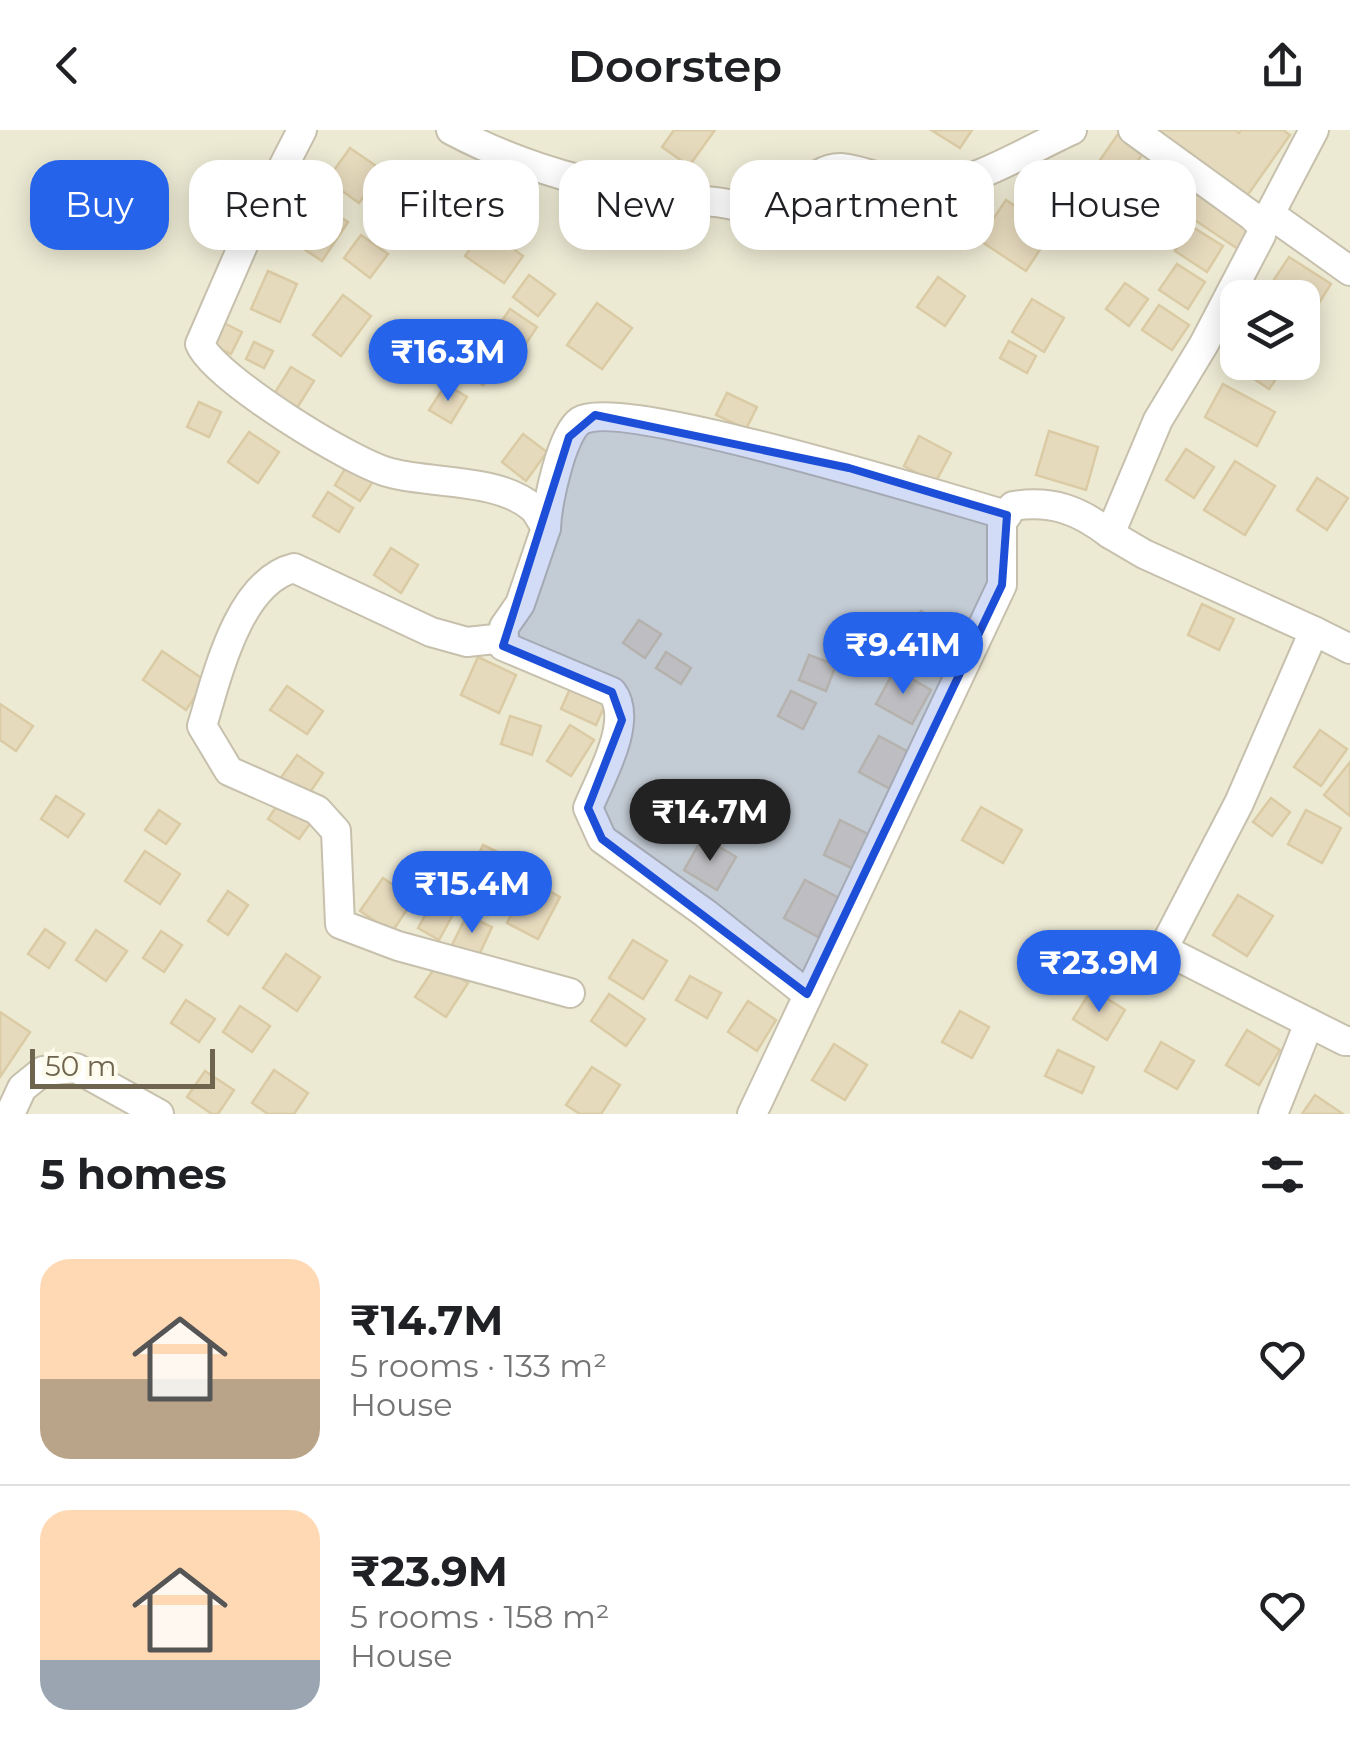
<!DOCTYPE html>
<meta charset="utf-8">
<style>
body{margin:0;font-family:Montserrat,sans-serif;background:#f2f2f2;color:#202124;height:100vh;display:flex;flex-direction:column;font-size:38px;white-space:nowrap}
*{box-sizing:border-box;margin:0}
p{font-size:32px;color:#757577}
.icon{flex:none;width:55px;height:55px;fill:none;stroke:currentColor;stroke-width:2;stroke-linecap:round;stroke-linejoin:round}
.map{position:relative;height:984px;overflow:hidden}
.side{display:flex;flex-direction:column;background:#fff;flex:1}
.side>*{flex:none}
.top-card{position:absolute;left:30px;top:30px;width:1290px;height:90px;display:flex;gap:20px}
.buttons{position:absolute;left:1220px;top:150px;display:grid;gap:20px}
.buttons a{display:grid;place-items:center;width:100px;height:100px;border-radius:20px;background:#fff;box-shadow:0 5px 25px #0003;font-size:50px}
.scale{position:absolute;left:30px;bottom:25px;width:185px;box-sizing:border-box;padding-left:10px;border:5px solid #6f654f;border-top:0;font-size:28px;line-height:35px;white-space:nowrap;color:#6f654f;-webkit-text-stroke:8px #fcfbec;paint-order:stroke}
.price{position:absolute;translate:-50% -85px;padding:0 22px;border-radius:35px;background:#2563eb;color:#fff;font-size:32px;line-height:65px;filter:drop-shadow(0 2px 5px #0008)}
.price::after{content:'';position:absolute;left:50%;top:60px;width:30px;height:22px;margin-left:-15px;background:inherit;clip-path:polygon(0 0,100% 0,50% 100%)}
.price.current{background:#222;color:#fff}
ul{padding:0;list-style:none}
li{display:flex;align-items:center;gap:30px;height:250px;padding:0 40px}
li+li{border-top:2px solid #e0e0e0}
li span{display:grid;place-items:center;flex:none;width:280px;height:200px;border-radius:30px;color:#555}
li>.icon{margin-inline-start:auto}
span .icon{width:120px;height:120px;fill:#fffc;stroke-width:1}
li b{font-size:42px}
h2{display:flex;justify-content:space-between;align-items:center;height:120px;padding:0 40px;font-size:42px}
.pill{padding:0 35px;border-radius:30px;background:#fff;box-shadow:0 5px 25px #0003;font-size:35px;line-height:90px}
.pill.current{background:#2563eb;color:#fff}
header{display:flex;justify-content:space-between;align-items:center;height:130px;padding:0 40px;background:#fff;font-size:45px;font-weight:600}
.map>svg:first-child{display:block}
.residential{fill:#edead4;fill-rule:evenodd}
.building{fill:#e6dabd;stroke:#dbcba4;stroke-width:2.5}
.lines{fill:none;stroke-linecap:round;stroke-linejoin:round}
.street-casing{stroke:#c6c0ac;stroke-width:32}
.street{stroke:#fff;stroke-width:28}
.marked{fill:#1d4ed8;fill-opacity:0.2;stroke:#1d4ed8;stroke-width:8;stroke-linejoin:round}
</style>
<header><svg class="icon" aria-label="back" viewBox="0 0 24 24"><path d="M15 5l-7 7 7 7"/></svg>Doorstep<svg class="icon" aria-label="share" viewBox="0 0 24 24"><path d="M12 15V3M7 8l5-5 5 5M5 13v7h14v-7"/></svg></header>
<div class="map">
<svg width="1350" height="984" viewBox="0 0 1350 984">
<rect width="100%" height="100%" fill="#f9f8e6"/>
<path class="residential" d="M 0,0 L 1350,0 L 1350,984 L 0,984 ZM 1238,168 L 1302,168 L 1302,232 L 1238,232 Z"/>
<g class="building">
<path d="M 674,0 L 715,0 L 689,36 L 662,17 Z"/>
<path d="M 931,0 L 972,0 L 960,18 Z"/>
<path d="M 1155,0 L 1235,0 L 1239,3 L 1241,0 L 1283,0 L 1290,5 L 1247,66 Z"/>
<path d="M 1118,4 L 1144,22 L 1122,54 L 1096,36 Z"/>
<path d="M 350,18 L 382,40 L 359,73 L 327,50 Z"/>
<path d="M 1159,33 L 1253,96 L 1238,119 L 1144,56 Z"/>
<path d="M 307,65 L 348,92 L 322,131 L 281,104 Z"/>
<path d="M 1006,70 L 1052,101 L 1026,141 L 979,110 Z"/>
<path d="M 1191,96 L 1223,116 L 1207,142 L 1175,121 Z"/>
<path d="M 485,98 L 523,126 L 504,153 L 465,126 Z"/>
<path d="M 361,105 L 388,124 L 370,148 L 344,128 Z"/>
<path d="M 1289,127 L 1331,154 L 1304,197 L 1302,168 L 1262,168 Z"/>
<path d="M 1177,134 L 1205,152 L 1188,179 L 1159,160 Z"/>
<path d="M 268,141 L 297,154 L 280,192 L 251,179 Z"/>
<path d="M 529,145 L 555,164 L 538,186 L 513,167 Z"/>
<path d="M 938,147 L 965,166 L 945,196 L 917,177 Z"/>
<path d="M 1125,153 L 1148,169 L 1129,196 L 1106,179 Z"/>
<path d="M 343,165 L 371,186 L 341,226 L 313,205 Z"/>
<path d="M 1032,169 L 1064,188 L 1044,222 L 1012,202 Z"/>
<path d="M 597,173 L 632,198 L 602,239 L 567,215 Z"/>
<path d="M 1159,175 L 1189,195 L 1172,220 L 1142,200 Z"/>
<path d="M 510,179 L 537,197 L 515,230 L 488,211 Z"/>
<path d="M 222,192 L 242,202 L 231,224 L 212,215 Z"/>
<path d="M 1009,211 L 1036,226 L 1027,243 L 1000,228 Z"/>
<path d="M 254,212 L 273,221 L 264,238 L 246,229 Z"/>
<path d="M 468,214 L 498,237 L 483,255 L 454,233 Z"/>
<path d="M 1244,232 L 1288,232 L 1269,259 L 1239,239 Z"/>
<path d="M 291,237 L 314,251 L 297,278 L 274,264 Z"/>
<path d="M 446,254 L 467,267 L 451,293 L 429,280 Z"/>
<path d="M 1223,254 L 1275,282 L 1257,316 L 1205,287 Z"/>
<path d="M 727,263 L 757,277 L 746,299 L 716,285 Z"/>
<path d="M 199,272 L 221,282 L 209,307 L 187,297 Z"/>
<path d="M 1049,301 L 1098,317 L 1086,360 L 1036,345 Z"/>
<path d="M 249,302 L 279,322 L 258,353 L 228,332 Z"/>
<path d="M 523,304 L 547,322 L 526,351 L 502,332 Z"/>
<path d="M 919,306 L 951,323 L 935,353 L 904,336 Z"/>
<path d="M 1186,319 L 1214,337 L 1194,368 L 1166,350 Z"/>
<path d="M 1235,331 L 1275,356 L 1245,405 L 1204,380 Z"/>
<path d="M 348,334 L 374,350 L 360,371 L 335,355 Z"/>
<path d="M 1317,348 L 1348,368 L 1327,400 L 1297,380 Z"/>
<path d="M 328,362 L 353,378 L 339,402 L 313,386 Z"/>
<path d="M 391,418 L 418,435 L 401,463 L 374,445 Z"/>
<path d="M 1202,474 L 1234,489 L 1219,520 L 1188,505 Z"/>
<path d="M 921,481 L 955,502 L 932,539 L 898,518 Z"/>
<path d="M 639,490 L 661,504 L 645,528 L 623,513 Z"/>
<path d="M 162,521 L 206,551 L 186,580 L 143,550 Z"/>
<path d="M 666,522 L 691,538 L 681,554 L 656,538 Z"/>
<path d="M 809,525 L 836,535 L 826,561 L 799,550 Z"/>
<path d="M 478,527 L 516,545 L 499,583 L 461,565 Z"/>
<path d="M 895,539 L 931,560 L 912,594 L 876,574 Z"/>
<path d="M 287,556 L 323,581 L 307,604 L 270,580 Z"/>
<path d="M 570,559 L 605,575 L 596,595 L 561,579 Z"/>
<path d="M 791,561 L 816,573 L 803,599 L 778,586 Z"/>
<path d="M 0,574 L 33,596 L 16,621 L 0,610 Z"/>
<path d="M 510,586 L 541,596 L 532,625 L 501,614 Z"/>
<path d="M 570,595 L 594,610 L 571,646 L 547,631 Z"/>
<path d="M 1320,600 L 1347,619 L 1321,656 L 1294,637 Z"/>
<path d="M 879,606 L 914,625 L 894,661 L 859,642 Z"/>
<path d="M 297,625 L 323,643 L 307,667 L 280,649 Z"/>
<path d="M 1350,632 L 1350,686 L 1324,665 Z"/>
<path d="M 56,666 L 84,684 L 68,707 L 41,689 Z"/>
<path d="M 1271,668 L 1290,682 L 1272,706 L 1253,692 Z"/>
<path d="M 281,670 L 312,691 L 299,709 L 268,689 Z"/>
<path d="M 981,677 L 1022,700 L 1003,733 L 962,710 Z"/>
<path d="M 159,680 L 180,694 L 166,714 L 145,700 Z"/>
<path d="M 1306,680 L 1341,698 L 1322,733 L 1288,714 Z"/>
<path d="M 840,690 L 874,707 L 858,741 L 824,725 Z"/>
<path d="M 703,707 L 736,727 L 717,760 L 684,740 Z"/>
<path d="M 483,715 L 502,724 L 489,752 L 470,743 Z"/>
<path d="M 145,721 L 180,744 L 160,774 L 125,751 Z"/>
<path d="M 383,748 L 414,769 L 392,802 L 360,781 Z"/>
<path d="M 529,750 L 560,767 L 538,809 L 507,793 Z"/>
<path d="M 805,750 L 839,768 L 818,807 L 784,788 Z"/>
<path d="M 228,761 L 248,775 L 228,805 L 208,791 Z"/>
<path d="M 1238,765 L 1273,786 L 1247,826 L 1213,805 Z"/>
<path d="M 436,766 L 457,777 L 439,810 L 418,798 Z"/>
<path d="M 467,785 L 492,797 L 478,827 L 452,815 Z"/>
<path d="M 45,799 L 65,813 L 49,838 L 28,824 Z"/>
<path d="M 96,800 L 127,821 L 106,851 L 76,830 Z"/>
<path d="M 161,801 L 182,815 L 164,842 L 143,828 Z"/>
<path d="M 633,810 L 667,831 L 643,869 L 609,848 Z"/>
<path d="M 286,824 L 320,847 L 297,881 L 263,858 Z"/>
<path d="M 438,833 L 468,853 L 446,887 L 415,867 Z"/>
<path d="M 690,846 L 721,863 L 707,888 L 676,870 Z"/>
<path d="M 1092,859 L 1125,880 L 1107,910 L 1073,889 Z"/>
<path d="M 609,864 L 645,889 L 626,916 L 591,891 Z"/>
<path d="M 186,870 L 215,889 L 199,912 L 171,893 Z"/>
<path d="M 748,871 L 776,890 L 757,921 L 728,902 Z"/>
<path d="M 240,876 L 270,896 L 252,922 L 223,902 Z"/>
<path d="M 960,881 L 989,897 L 972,928 L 942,912 Z"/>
<path d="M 0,882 L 30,902 L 0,947 Z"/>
<path d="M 1247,900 L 1280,920 L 1259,955 L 1226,935 Z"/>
<path d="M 1161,912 L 1194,931 L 1177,959 L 1145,941 Z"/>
<path d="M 834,914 L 867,935 L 845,970 L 812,950 Z"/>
<path d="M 1058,920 L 1094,937 L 1082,963 L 1045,946 Z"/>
<path d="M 592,937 L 620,955 L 601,984 L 580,984 L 566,975 Z"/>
<path d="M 274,940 L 308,963 L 294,984 L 268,984 L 252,973 Z"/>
<path d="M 205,941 L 234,960 L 218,984 L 212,984 L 187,967 Z"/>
<path d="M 1315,965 L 1343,984 L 1302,984 Z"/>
</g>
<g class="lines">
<defs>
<g id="street">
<path d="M 302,0 L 244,113 L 200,214 C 214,248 353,334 391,343 C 432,354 499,348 533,378 C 538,383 542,392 546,398 L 520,474 L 504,497 L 503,516 L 612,562 C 634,591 600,648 588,678 L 602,709 L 705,783 L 807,864"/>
<path d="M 451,0 C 536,45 620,63 715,72 C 729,73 745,79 760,79 C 791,78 810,37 841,38 C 868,40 894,57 923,57 C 969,58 1029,19 1072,0"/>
<path d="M 1270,84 L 1350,141"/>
<path d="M 1263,97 L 1314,0"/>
<path d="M 546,398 C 547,375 561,304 580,291 C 620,266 945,368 1007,385"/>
<path d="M 1110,404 L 1144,424 L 1314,501 L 1239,673 L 1163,819 L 1345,911 L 1350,911"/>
<path d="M 1314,501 L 1350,519"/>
<path d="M 504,508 L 467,512 L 431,502 L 294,438 C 238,452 217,547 202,596 L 229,641 L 317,680 L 336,701 L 340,794 L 398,816 L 570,863"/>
<path d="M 10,984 L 22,958 L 43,941 L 76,938 L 159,984"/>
<path d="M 752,984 L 1002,455 L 1002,392 L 1013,376 C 1052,370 1079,380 1110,404 L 1158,290 L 1204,214 L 1261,105 L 1263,97 L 1252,86 L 1133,0"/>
<path d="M 1273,984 L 1309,893"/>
</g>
</defs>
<use href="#street" class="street-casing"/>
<use href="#street" class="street"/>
</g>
<path class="marked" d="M 595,285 L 849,338 L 1007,385 L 1002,455 L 807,864 L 602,709 L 588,678 L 622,590 L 612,562 L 503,516 L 569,307 Z"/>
</svg>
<div class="buttons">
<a><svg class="icon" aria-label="layers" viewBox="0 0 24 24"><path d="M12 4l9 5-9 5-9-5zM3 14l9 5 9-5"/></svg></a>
</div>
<div class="scale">50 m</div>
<b class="price" style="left:448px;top:274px">₹16.3M</b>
<b class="price" style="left:903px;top:567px">₹9.41M</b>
<b class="price current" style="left:710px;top:734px">₹14.7M</b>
<b class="price" style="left:472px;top:806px">₹15.4M</b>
<b class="price" style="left:1099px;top:885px">₹23.9M</b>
<div class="top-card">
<a class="pill current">Buy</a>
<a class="pill">Rent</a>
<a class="pill">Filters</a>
<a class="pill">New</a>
<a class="pill">Apartment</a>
<a class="pill">House</a>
</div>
</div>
<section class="side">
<h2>5 homes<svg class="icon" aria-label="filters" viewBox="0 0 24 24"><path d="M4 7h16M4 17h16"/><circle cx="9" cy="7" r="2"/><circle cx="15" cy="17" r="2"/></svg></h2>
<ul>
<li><span style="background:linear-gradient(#ffd9b3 60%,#b9a48a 0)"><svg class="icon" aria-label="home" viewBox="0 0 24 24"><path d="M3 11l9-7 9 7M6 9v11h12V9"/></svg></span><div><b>₹14.7M</b><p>5 rooms · 133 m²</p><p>House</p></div><svg class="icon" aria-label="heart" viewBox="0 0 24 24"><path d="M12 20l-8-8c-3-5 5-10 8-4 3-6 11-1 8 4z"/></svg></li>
<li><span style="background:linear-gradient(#ffd9b3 75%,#9aa5b1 0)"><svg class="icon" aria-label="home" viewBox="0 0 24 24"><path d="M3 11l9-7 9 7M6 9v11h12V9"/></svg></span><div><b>₹23.9M</b><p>5 rooms · 158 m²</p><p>House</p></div><svg class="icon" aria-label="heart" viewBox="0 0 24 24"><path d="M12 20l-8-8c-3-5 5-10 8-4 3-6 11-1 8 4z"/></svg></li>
</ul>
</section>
